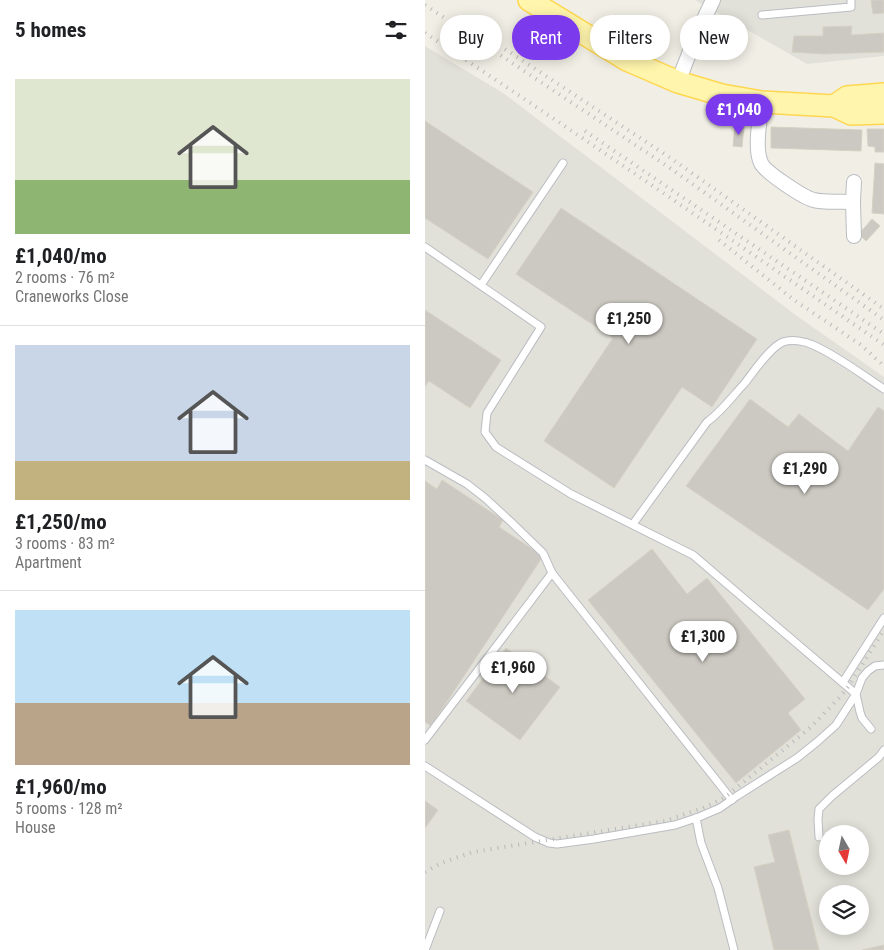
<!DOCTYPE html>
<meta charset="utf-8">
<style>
body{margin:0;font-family:"Roboto Condensed",sans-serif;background:#f2f2f2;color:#202124;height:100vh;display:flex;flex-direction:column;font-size:19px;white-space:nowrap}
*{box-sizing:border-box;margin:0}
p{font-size:16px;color:#757577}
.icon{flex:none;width:28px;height:28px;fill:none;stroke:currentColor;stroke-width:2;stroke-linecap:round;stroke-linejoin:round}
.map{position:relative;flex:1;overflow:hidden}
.panel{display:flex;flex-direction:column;background:#fff;width:425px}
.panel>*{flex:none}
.banner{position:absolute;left:15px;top:15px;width:369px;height:45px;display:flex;gap:10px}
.needle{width:32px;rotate:171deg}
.tools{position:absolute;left:394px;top:825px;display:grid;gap:10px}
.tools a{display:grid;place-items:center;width:50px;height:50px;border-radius:50%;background:#fff;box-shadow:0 2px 12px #0003;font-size:25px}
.price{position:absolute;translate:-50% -42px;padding:0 11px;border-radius:18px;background:#fff;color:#222;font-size:16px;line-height:32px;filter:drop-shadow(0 1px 2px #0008)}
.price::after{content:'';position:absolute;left:50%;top:30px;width:15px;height:11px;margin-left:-8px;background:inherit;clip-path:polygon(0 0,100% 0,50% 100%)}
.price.current{background:#7c3aed;color:#fff}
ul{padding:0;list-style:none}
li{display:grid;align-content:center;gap:10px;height:265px;padding:0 15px}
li+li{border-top:1px solid #e0e0e0}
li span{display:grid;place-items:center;height:155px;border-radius:0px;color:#555}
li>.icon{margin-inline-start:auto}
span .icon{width:90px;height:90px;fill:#fffc;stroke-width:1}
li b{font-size:21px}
h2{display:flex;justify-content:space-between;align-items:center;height:60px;padding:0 15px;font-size:21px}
.pill{padding:0 18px;border-radius:22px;background:#fff;box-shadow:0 2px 12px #0003;font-size:18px;line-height:45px}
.pill.current{background:#7c3aed;color:#fff}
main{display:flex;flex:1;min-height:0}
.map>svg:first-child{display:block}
.industrial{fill:#e1e0d9;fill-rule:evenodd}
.building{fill:#ccc9c2;stroke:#d6d1c3}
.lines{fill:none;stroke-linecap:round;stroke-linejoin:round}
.lane-casing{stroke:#babdc2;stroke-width:9}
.street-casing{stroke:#babdc2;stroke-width:16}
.primary-casing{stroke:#ffd650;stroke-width:24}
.lane{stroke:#fff;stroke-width:7}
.street{stroke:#fff;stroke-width:14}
.primary{stroke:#fff5ac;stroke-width:21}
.rail{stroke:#b8b9ba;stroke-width:4;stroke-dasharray:1 6;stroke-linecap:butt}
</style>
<main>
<section class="panel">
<h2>5 homes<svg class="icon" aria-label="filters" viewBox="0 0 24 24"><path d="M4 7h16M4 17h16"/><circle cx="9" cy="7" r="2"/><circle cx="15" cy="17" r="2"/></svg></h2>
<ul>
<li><span style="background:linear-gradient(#dfe7d0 65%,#8fb573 0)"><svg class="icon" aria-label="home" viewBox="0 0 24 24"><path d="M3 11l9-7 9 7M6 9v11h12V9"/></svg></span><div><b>£1,040/mo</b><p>2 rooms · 76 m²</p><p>Craneworks Close</p></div></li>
<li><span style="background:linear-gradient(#c9d6e8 75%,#c2b280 0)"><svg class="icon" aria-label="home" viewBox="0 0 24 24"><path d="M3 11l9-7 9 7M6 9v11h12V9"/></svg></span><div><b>£1,250/mo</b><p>3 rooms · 83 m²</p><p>Apartment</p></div></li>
<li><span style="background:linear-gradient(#bfe0f5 60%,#b9a48a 0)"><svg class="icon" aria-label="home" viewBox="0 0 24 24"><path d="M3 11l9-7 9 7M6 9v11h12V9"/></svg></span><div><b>£1,960/mo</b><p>5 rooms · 128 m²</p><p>House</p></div></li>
</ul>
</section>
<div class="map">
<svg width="459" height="950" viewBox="0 0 459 950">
<rect width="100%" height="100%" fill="#f1efe5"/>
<g class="industrial">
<path d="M 270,0 L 459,0 L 459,56 L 382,64 Z"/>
<path d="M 0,46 L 78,93 L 372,316 L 459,377 L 459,950 L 0,950 ZM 402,834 L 435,834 L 435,866 L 402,866 ZM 402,894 L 435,894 L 435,926 L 402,926 Z"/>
</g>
<g class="building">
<path d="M 446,0 L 459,0 L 459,13 L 448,14 Z"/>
<path d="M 427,26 L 426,35 L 459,33 L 459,52 L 398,54 L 367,52 L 369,36 L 398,36 L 398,27 Z"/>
<path d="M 0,121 L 108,192 L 63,259 L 0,218 Z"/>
<path d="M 310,125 L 319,126 L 317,147 L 308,146 Z"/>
<path d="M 346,127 L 437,130 L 436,151 L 346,148 Z"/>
<path d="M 442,129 L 459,129 L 459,152 L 450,152 L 450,147 L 443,146 Z"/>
<path d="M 450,163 L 459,164 L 459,214 L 447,213 Z"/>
<path d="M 136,208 L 332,339 L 287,407 L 257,387 L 189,488 L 119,441 L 188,338 L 91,274 Z"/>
<path d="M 447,219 L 455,226 L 441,241 L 434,234 Z"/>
<path d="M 0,310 L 76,360 L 45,408 L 4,381 L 0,386 Z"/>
<path d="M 325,399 L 363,427 L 374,414 L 423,451 L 453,407 L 459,411 L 459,589 L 443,610 L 261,486 Z"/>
<path d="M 17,480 L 78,520 L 74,527 L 118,556 L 6,726 L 0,722 L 0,481 L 12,489 Z"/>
<path d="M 227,549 L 262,594 L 282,578 L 380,699 L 363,713 L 376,730 L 311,783 L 163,600 Z"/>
<path d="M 81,648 L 135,687 L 95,740 L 41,701 Z"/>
<path d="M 0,801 L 13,810 L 0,828 Z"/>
<path d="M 364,830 L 394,950 L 349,950 L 329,867 L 350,862 L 343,835 Z"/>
<path d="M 459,945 L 459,950 L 437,950 Z"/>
</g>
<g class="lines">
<defs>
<g id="lane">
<path d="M 337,15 L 426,7 L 426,0"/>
<path d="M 0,247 L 116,327 L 62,413 L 60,432 L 71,447 L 146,494 L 268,555 L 431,694 L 411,725 L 392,742 L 372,758 L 312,796 L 295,808 L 274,817 L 250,825 L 169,839 L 132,844 L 124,843 L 110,837 L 0,766"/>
<path d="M 56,285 L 138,163"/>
<path d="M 0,460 L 42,484 L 60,498 L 85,521 L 118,553 L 127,573 L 307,800"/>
<path d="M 208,524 L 282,422 C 296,412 307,397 319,384 C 328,373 345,347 358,342 C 366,339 380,341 388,345 C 413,356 436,374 459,389"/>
<path d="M 418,682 L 459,618"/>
<path d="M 446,729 L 437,718 L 435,712 L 431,694 L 437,678 L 443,671 L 450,666 L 459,665"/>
<path d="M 0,740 L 127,573"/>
<path d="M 271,818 L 276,843 L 293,888 L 309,950"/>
<path d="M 394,837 L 393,819 L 394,809 L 407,796 L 454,757 L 459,750"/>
<path d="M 0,950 L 15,911"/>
</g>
<g id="street">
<path d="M 253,82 L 271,36 L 288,0"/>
<path d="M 337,102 C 335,120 329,147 336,163 C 340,172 379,198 389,200 C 399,203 417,201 428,202"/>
<path d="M 429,236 L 428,202 L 429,182"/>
</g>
<g id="primary">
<path d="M 104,0 L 202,60 L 253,82 L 297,95 L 337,102 L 409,106 L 426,114 L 459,113"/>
<path d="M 409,106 L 422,97 L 459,94"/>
</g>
</defs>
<use href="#lane" class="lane-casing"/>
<use href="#street" class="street-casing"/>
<use href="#primary" class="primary-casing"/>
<use href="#lane" class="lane"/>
<use href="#street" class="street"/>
<use href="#primary" class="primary"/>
<g class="rail">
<path d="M 0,5 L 242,166 L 459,320"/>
<path d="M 45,26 L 247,159 L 459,309"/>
<path d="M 0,33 C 155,135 307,240 459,345"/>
<path d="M 160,131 L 459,334"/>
<path d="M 294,240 L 369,300 L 436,345 L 459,366"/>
<path d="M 0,872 L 16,863 L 48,852 L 240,821 L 278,808 L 299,798 L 386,727 L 414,698 L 423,687 L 459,630"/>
</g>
</g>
</svg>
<div class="tools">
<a><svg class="needle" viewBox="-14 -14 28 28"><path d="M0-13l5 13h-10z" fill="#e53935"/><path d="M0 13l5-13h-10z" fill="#757577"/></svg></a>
<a><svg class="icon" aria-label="layers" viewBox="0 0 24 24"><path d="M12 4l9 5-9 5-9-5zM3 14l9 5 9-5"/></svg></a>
</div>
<b class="price current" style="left:314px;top:136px">£1,040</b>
<b class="price" style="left:204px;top:345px">£1,250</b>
<b class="price" style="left:380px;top:495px">£1,290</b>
<b class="price" style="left:278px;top:663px">£1,300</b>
<b class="price" style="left:88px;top:694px">£1,960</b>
<div class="banner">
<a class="pill">Buy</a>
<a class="pill current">Rent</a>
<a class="pill">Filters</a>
<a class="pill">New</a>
</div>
</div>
</main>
